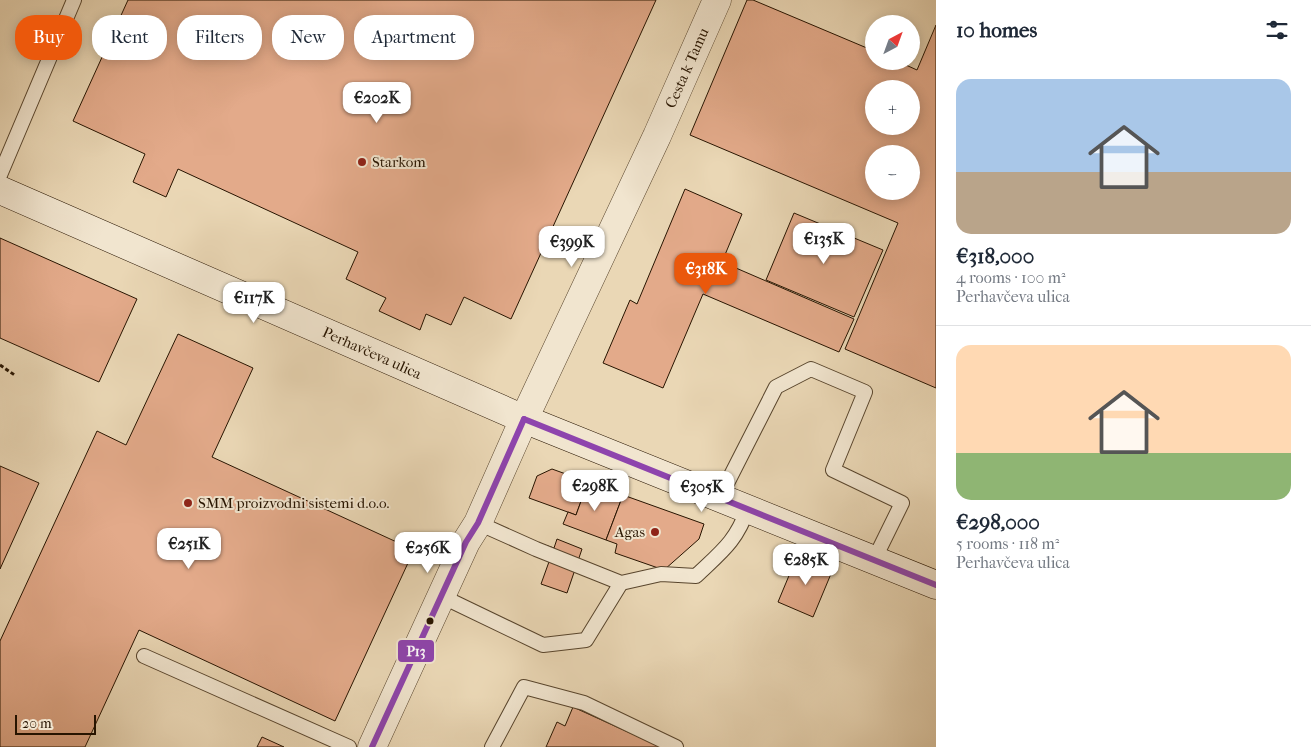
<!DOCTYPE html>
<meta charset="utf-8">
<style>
body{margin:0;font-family:"IM FELL French Canon",serif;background:#f2f2f3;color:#1f2937;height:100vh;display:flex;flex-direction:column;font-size:19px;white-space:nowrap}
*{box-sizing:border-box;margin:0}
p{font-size:16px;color:#747a83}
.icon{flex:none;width:28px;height:28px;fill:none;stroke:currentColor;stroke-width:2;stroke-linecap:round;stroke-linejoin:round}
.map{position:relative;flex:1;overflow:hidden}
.side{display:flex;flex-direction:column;background:#fff;width:375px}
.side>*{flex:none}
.banner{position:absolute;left:15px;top:15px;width:475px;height:45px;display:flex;gap:10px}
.needle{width:32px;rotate:41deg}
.buttons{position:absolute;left:865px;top:15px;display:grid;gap:10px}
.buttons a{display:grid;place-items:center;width:55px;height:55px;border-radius:50%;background:#fff;box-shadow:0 2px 12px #0003;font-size:25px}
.scale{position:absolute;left:15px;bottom:12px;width:81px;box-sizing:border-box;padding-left:5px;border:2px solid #271400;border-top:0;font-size:14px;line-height:18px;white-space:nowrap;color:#271400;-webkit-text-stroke:4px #f1e5cf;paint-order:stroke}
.price{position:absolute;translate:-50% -42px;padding:0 11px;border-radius:10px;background:#fff;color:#222;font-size:16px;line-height:32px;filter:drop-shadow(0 1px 2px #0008)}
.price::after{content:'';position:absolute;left:50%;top:30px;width:15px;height:11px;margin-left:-8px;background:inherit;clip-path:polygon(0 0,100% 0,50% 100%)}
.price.current{background:#ea580c;color:#fff}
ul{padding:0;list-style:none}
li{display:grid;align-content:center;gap:10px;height:265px;padding:0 20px}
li+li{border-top:1px solid #e0e1e3}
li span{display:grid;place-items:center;height:155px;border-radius:15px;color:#555}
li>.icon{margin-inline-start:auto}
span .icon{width:90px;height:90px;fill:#fffc;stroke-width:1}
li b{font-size:21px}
h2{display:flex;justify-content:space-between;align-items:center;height:60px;padding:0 20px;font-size:21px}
.tag{padding:0 18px;border-radius:20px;background:#fff;box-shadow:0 2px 12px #0003;font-size:18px;line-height:45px}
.tag.current{background:#ea580c;color:#fff}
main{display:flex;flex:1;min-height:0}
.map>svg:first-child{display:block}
.building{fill:#e3aa8a;stroke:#271400;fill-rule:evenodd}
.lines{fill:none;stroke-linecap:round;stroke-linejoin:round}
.lane-casing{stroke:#58452d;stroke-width:16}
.street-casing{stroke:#58452d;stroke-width:29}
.secondary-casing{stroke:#271400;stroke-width:29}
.path{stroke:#271400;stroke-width:3;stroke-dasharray:4 2.5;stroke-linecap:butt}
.lane{stroke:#f1e5cf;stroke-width:14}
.street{stroke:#f1e5cf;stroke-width:28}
.secondary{stroke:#f1e5cf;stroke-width:28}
.bus-1-casing{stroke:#f1e5cf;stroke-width:10}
.bus-1{stroke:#8e44ad;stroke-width:6}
.poi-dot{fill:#8f2418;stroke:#f1e5cf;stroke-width:2}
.bus-dot{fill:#271400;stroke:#f1e5cf;stroke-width:2}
.labels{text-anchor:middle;stroke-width:4;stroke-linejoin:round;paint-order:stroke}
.street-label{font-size:15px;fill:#271400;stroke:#f1e5cf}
.poi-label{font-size:15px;fill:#271400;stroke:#f1e5cf;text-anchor:start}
.line-badge{stroke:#f1e5cf;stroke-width:2}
.badge-label{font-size:14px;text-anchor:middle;font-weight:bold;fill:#fff}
</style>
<main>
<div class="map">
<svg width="936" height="747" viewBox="0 0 936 747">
<rect width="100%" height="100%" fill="#ead7b5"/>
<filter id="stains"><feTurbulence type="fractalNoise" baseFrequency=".004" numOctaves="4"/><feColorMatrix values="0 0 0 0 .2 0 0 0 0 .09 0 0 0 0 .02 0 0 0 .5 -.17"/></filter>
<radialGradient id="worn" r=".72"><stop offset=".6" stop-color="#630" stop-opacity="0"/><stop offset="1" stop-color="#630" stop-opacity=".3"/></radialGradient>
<g class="building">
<path d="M 128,0 L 656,0 L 511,319 L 464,297 L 451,325 L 426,314 L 420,330 L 379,311 L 386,298 L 346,279 L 358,252 L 178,169 L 166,197 L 133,182 L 145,154 L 73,121 Z"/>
<path d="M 747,0 L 753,0 L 874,51 L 874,61 L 897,61 L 917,70 L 936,25 L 936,388 L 845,349 L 898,223 L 690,135 ZM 874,89 L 911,89 L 911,126 L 874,126 ZM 874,154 L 911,154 L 911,191 L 874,191 Z"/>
<path d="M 685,189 L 742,214 L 722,262 L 854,319 L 839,352 L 703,294 L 663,388 L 603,363 L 630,300 L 637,304 Z"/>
<path d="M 794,213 L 883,250 L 854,317 L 766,280 Z"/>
<path d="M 0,238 L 137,299 L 99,382 L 0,338 Z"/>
<path d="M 178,334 L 253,368 L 212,457 L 414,550 L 335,721 L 139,630 L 85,747 L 0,747 L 0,641 L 97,431 L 126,445 Z"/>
<path d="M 0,466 L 39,483 L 0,569 Z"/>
<path d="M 552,469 L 588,482 L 576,515 L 529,498 L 537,476 Z"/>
<path d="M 588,482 L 623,495 L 606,540 L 563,524 L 568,512 L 576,515 Z"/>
<path d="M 623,495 L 704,524 L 699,539 L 664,570 L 615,553 L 617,544 L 606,540 Z"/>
<path d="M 521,537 L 554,548 L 557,539 L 582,549 L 567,593 L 541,584 L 550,559 Z"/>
<path d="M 798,554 L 833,569 L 813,617 L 778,602 Z"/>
<path d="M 573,707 L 661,747 L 546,747 L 557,722 L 565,726 Z"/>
<path d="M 262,737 L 284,747 L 257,747 Z"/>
</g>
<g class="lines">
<defs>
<g id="lane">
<path d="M 0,175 L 74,0"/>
<path d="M 720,497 L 776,387 L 811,369 L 865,392 L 833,470 L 902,503 L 874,560"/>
<path d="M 478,523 L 536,549 L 621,583 L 661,574 L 696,576 C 721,552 736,542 748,508"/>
<path d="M 441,596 L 543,645 L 586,640 L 621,583"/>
<path d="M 144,656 L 349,747"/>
<path d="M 492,747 L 524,687 L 584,703 L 676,747"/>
</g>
<path id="street" d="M 372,747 L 466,542 L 478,523 L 524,419 L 657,136 L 717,0"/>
<path id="secondary" d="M 0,190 L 524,419 L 936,585"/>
</defs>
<use href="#lane" class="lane-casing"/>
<use href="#street" class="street-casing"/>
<use href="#secondary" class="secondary-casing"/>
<path class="path" d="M 0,365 L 16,376"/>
<use href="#lane" class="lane"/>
<use href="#street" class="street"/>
<use href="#secondary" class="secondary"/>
<defs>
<g id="bus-1">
<path d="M 524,419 L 936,585"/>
<path d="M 372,747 L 466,542 L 478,523 L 524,419"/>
</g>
</defs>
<use href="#bus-1" class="bus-1-casing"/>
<use href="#bus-1" class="bus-1"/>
</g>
<g class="poi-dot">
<circle cx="362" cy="162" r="5"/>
<circle cx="188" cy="503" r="5"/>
<circle cx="655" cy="532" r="5"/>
</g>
<circle class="bus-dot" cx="430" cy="621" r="4.5"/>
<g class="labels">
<g class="street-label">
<text transform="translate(687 68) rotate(-66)" y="5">Cesta k Tamu</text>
<text transform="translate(372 353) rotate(24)" y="5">Perhavčeva ulica</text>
</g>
<g class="poi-label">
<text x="372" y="167">Starkom</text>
<text x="198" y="508">SMM proizvodni sistemi d.o.o.</text>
<text x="645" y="537" text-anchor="end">Agas</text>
</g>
</g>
<rect class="line-badge" x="397" y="639" width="38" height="24" rx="5" fill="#8e44ad"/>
<g class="badge-label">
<text x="416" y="656">P13</text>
</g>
<rect width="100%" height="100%" filter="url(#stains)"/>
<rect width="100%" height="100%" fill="url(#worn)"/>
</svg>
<div class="buttons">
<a><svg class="needle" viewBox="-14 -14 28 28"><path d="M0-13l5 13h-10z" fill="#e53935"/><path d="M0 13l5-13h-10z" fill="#747a83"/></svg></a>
<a>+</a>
<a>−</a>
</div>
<div class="scale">20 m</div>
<b class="price" style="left:377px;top:124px">€202K</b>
<b class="price" style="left:824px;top:265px">€135K</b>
<b class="price" style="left:572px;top:268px">€399K</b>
<b class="price current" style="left:706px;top:295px">€318K</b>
<b class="price" style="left:254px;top:324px">€117K</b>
<b class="price" style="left:595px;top:512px">€298K</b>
<b class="price" style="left:702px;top:513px">€305K</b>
<b class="price" style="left:189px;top:570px">€251K</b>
<b class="price" style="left:428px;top:574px">€256K</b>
<b class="price" style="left:806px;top:586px">€285K</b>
<div class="banner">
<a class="tag current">Buy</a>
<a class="tag">Rent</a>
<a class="tag">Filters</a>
<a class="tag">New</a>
<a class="tag">Apartment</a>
</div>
</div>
<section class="side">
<h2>10 homes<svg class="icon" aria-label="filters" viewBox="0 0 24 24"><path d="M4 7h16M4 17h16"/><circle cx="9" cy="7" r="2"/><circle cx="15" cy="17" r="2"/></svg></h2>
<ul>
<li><span style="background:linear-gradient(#a9c7e8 60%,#b9a48a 0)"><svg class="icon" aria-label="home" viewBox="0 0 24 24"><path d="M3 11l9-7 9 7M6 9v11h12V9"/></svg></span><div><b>€318,000</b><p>4 rooms · 100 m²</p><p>Perhavčeva ulica</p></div></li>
<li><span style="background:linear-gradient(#ffd9b3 70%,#8fb573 0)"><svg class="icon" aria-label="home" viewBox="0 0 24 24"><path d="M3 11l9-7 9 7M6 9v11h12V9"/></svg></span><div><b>€298,000</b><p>5 rooms · 118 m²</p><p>Perhavčeva ulica</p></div></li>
</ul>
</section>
</main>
